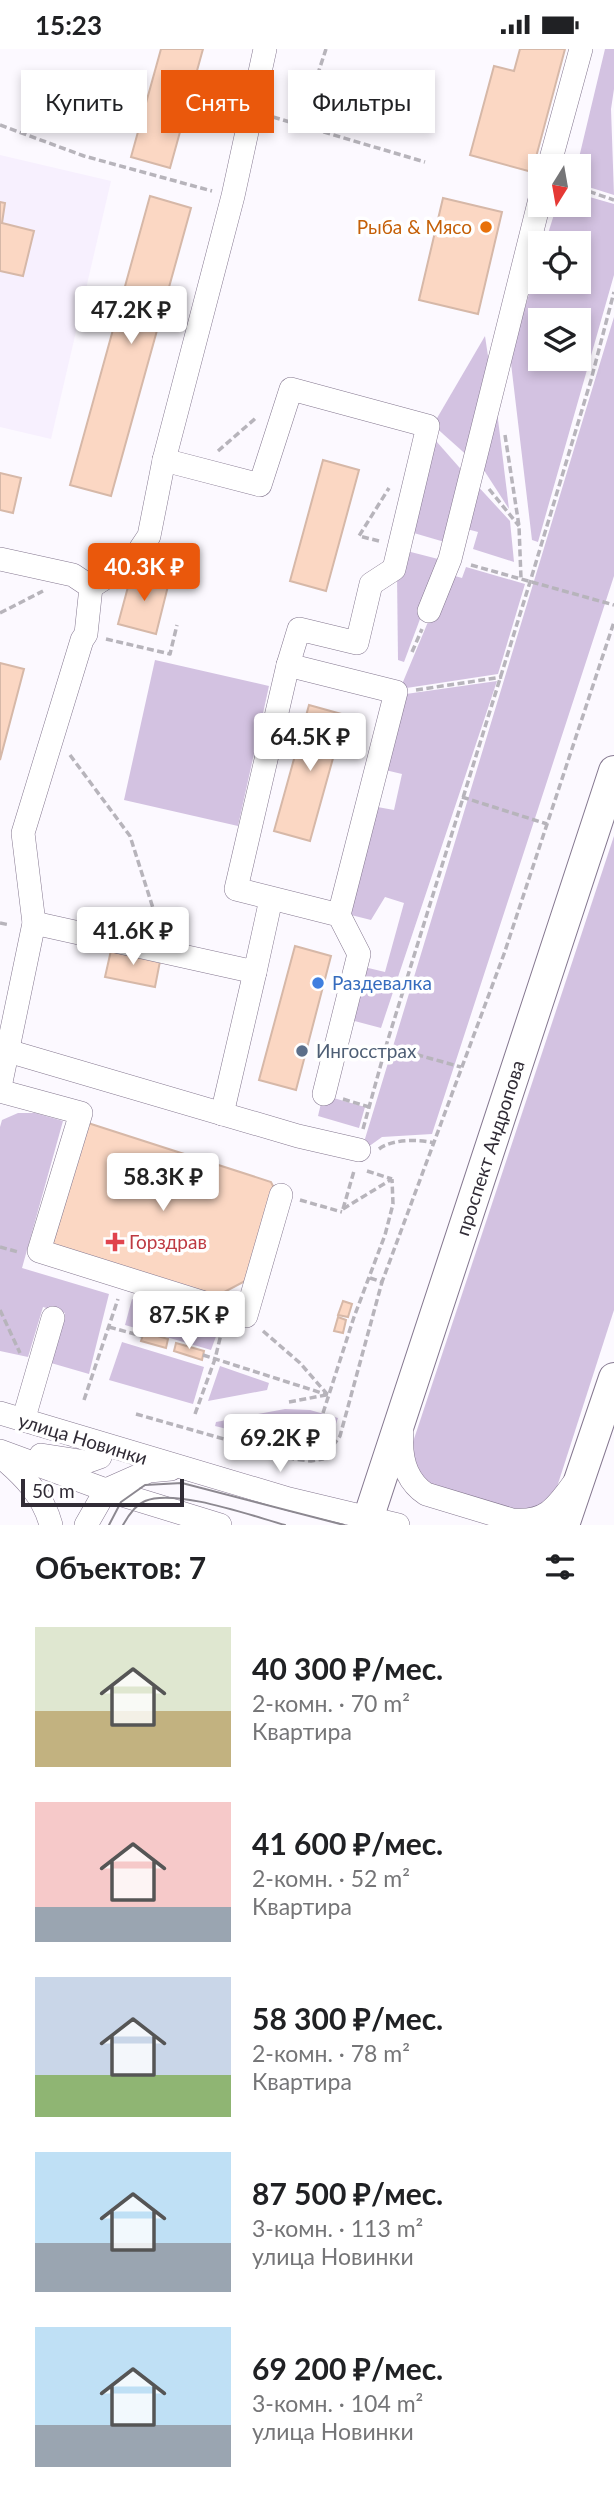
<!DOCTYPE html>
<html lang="ru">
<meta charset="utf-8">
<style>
body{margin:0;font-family:Lato,sans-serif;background:#f6f6f6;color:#202124;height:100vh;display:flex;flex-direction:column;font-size:26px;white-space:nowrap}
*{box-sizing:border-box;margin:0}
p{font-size:23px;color:#757577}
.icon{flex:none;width:38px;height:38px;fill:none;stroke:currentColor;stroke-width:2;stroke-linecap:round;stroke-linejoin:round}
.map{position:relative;height:1476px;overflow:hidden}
.panel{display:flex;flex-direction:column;background:#fff;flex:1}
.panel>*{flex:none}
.top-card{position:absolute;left:21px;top:21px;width:572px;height:63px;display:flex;gap:14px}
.needle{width:46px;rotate:191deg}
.tools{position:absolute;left:528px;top:105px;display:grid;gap:14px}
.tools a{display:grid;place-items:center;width:63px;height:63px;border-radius:0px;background:#fff;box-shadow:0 4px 10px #0003;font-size:35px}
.scale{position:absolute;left:21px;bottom:18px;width:163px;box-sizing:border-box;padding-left:7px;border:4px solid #312c36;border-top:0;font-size:19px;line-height:24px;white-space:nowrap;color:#312c36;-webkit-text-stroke:5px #fff;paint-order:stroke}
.price{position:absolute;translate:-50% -60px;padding:0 16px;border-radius:7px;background:#fff;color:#222;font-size:23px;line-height:46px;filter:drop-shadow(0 2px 4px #0008)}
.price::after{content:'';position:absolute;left:50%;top:42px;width:21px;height:16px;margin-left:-10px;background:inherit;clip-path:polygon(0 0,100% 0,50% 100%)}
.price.selected{background:#ea580c;color:#fff}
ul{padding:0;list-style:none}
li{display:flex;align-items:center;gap:21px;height:175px;padding:0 35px}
li span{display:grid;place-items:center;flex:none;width:196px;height:140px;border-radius:0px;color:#555}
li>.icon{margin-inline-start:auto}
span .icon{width:84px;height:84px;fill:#fffc;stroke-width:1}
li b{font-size:30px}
h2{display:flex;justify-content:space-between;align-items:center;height:84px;padding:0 35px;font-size:30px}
.pill{padding:0 24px;border-radius:0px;background:#fff;box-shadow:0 4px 10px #0003;font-size:24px;line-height:63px}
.pill.selected{background:#ea580c;color:#fff}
.status{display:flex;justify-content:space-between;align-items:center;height:49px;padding:0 35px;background:#fff;direction:ltr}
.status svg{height:19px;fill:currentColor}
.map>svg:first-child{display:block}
.built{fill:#f7f0fe}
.green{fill:#d3c2e1;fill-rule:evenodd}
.building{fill:#fbd7c3;stroke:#d6b8a8;stroke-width:2}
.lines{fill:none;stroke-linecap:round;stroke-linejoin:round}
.minor-casing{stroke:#84778f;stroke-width:24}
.major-casing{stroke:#84778f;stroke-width:32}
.path{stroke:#b7b4bb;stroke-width:3.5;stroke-dasharray:7 3.5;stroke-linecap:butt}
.minor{stroke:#fff;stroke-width:23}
.major{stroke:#fff;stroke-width:30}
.tram{stroke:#8c8890;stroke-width:2}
.food-dot{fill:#e8710a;stroke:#fff;stroke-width:2.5}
.shop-dot{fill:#3f7fe0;stroke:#fff;stroke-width:2.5}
.service-dot{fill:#5c6f8a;stroke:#fff;stroke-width:2.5}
.health-dot{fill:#e0444e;stroke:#fff;stroke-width:2.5}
.labels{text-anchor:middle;stroke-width:7;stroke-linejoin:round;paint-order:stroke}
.food-label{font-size:19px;fill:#c56008;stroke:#fff;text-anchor:end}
.shop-label{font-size:19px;fill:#366cbe;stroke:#fff;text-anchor:start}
.service-label{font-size:19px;fill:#4e5e75;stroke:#fff;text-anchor:start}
.street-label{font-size:19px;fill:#312c36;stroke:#fff}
.health-label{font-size:19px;fill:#be3a42;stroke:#fff;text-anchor:start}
</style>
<div class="status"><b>15:23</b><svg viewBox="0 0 49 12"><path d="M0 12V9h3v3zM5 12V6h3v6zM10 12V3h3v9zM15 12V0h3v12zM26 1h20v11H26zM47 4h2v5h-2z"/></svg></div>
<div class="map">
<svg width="614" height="1476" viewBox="0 0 614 1476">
<rect width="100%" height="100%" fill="#fcf9ff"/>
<path class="built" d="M 0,106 L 111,132 L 51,390 L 0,378 Z"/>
<g class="green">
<path d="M 605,0 L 614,0 L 614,40 L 611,60 L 614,146 L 579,135 L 579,117 L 577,117 Z"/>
<path d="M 579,145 L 614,155 L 614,226 L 538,493 L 532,491 L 510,306 L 541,207 L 541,233 L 579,233 L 579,194 L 545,194 L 557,156 L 579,156 ZM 541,271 L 579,271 L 579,310 L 541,310 Z"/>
<path d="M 614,268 L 614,527 L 432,1085 L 382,1088 L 361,1103 Z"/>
<path d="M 485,287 L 491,327 L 470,409 L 433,376 Z"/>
<path d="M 495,346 L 509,460 L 478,412 Z"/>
<path d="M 429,384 L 466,426 L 448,494 L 407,482 Z"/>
<path d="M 474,433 L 510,472 L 514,513 L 473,500 L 478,483 L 463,479 Z"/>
<path d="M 403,501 L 442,511 L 404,613 L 398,611 L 397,525 Z"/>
<path d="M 466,518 L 525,535 L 498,625 L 400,640 L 448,525 L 462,529 Z"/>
<path d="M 155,611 L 269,637 L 238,777 L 124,751 Z"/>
<path d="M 497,632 L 381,979 L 347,970 L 360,917 L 385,923 L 404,854 L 385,848 L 371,871 L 343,864 L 372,757 L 394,761 L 402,725 L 381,720 L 399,646 Z"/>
<path d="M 614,787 L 614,1261 L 556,1441 L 554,1445 L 529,1464 L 437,1440 L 415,1421 L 412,1396 Z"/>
<path d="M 323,1046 L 365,1058 L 359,1079 L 318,1067 Z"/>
<path d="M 18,1064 L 35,1064 L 63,1072 L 22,1219 L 109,1245 L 89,1325 L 51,1314 L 65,1264 L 43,1258 L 28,1308 L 0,1302 L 0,1078 L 2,1071 Z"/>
<path d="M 132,1250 L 216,1277 L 218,1282 L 211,1301 L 125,1276 Z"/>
<path d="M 122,1293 L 204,1318 L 193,1355 L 109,1331 Z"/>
<path d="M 220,1317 L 269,1334 L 267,1341 L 208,1352 Z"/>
<path d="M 285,1360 L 310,1361 L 338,1369 C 333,1384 331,1397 315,1402 L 215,1377 L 216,1373 Z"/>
</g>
<g class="building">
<path d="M 161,0 L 203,0 L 170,119 L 131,108 Z"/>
<path d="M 520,0 L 565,0 L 532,123 L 470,106 L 494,17 L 514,22 Z"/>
<path d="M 150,147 L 191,159 L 111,447 L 70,436 Z"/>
<path d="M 443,149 L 502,163 L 478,265 L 419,251 Z"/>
<path d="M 0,153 L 5,154 L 2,174 L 34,182 L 23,227 L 0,222 Z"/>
<path d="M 323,411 L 359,421 L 326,542 L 290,532 Z"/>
<path d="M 0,424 L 21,429 L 13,464 L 0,461 Z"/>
<path d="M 132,523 L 169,533 L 156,585 L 118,575 Z"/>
<path d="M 0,614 L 24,620 L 0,711 Z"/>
<path d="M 309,656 L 345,666 L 310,792 L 274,782 Z"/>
<path d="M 112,897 L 161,907 L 155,938 L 105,928 Z"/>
<path d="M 295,897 L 331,907 L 296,1041 L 259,1031 Z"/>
<path d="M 88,1074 L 271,1133 L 274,1139 L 247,1231 L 215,1248 L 52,1197 Z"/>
<path d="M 343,1252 L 352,1255 L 348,1268 L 338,1266 Z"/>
<path d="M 338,1268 L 346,1271 L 343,1284 L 334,1282 Z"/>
<path d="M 144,1283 L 168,1290 L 166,1299 L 141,1292 Z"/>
<path d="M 176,1294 L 204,1302 L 202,1311 L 174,1302 Z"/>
</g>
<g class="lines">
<defs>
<g id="minor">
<path d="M 549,117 L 581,0"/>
<path d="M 164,411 L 260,436 L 291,340 L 428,377 L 394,520 L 371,535 L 357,594 L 299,580 L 288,616 L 236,840 L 339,866 L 359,905 L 324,1045"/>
<path d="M 0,510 L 73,526 L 91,538 L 86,585 L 82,591 L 23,784 L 34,874 L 0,1038"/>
<path d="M 91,538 L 133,511 L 149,487 L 164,411 L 233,147 L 265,0"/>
<path d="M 429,562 L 450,510 L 541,146"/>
<path d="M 288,616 L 396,643 L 339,866"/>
<path d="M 34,874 L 255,923 L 271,850"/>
<path d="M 8,1002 L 298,1087 L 359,1101"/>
<path d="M 0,1042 L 81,1064 L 39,1202 L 246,1267 L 281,1146"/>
<path d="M 222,1065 L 255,923"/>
<path d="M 0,1364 L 289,1450 L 398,1476"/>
<path d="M 23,1372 L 53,1269"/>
<path d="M 402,1383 C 400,1407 405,1431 426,1445 L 512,1471 C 546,1474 556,1459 574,1434"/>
<path d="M 0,1402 L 106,1441 L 220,1476"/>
<path d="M 41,1406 L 86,1413 L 100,1408 L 104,1396"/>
<path d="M 0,1407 C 23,1426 43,1446 51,1476"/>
<path d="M 86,1476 L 106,1441 L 149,1422 L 171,1420"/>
</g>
<g id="major">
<path d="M 366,1476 L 614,722"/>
<path d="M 564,1476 L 614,1329"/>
</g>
</defs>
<use href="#minor" class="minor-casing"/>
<use href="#major" class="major-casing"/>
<g class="path">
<path d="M 273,68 L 425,113"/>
<path d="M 0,76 L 84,107 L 212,142"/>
<path d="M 301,76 L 326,0"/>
<path d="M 579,139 L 614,151"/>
<path d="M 505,386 L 519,477 L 521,530"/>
<path d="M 218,402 L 257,368"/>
<path d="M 489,440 L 519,477"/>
<path d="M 379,492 L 359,487 L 389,439"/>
<path d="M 471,516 L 614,556"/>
<path d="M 0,564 L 43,542"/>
<path d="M 106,590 L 170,605 L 177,576"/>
<path d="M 412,603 L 422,580"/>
<path d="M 416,641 L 502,628"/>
<path d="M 70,706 L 130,787 L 160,881"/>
<path d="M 462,748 L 547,775"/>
<path d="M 0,874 L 10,876"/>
<path d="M 386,997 L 461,1018"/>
<path d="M 343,1050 L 369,1058"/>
<path d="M 363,1080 L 386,997 L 530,533 L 591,331 L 614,243"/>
<path d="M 379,1100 C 392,1090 419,1090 434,1094"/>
<path d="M 367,1122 L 392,1130"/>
<path d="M 300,1151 L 342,1163"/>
<path d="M 343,1160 L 354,1122"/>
<path d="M 343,1160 L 392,1130"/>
<path d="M 0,1198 L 18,1203"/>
<path d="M 370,1229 L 382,1233 L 504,905 L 614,573"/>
<path d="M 0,1261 L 20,1304"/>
<path d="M 109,1278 L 142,1287"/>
<path d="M 263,1282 L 300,1314 L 327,1345"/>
<path d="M 203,1306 L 328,1346"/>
<path d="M 84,1351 L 118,1250"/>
<path d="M 289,1353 L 326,1346"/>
<path d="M 323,1364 L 354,1268 L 385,1186 L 393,1155 L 392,1130"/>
<path d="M 136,1365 L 294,1410 L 311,1412 L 323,1410 L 340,1387 L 382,1233"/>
<path d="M 195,1365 L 215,1310 L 222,1281"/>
</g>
<use href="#minor" class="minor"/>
<use href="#major" class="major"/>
<g class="tram">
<path d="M 109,1476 L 121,1453 L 145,1436 L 182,1434 L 344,1476"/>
<path d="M 123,1476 C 128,1467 135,1456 145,1452 C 175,1439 252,1467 285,1476"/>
</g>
</g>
<circle class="food-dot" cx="486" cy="178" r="7"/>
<circle class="shop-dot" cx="318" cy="934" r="7"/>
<circle class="service-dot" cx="302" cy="1002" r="7"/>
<path class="health-dot" d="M111.5 1182.5h7v7h7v7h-7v7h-7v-7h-7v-7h7z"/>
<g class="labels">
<g class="food-label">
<text x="472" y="185">Рыба &amp; Мясо</text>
</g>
<g class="shop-label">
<text x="332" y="941">Раздевалка</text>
</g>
<g class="service-label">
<text x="316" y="1009">Ингосстрах</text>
</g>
<g class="street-label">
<text transform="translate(490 1099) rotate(-72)" y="7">проспект Андропова</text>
<text transform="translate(83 1390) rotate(17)" y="7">улица Новинки</text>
</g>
<g class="health-label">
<text x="129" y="1200">Горздрав</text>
</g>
</g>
</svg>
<div class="tools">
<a><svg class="needle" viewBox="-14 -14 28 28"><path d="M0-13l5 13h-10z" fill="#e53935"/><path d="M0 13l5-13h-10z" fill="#757577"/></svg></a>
<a><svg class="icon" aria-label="locate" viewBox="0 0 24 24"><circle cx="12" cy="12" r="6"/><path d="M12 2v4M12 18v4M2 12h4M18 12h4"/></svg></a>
<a><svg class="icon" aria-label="layers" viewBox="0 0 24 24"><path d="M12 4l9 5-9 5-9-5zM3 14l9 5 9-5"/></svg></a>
</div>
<div class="scale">50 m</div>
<b class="price" style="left:131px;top:297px">47.2K ₽</b>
<b class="price selected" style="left:144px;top:554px">40.3K ₽</b>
<b class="price" style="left:310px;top:724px">64.5K ₽</b>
<b class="price" style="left:133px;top:918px">41.6K ₽</b>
<b class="price" style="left:163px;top:1164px">58.3K ₽</b>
<b class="price" style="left:189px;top:1302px">87.5K ₽</b>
<b class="price" style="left:280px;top:1425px">69.2K ₽</b>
<div class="top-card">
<a class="pill">Купить</a>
<a class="pill selected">Снять</a>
<a class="pill">Фильтры</a>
</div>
</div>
<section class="panel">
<h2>Объектов: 7<svg class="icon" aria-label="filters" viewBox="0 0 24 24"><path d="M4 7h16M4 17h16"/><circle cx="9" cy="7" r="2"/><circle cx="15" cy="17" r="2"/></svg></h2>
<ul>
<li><span style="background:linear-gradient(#dfe7d0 60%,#c2b280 0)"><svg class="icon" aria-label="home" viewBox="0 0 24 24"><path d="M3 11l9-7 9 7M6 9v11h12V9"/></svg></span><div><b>40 300 ₽/мес.</b><p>2-комн. · 70 m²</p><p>Квартира</p></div></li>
<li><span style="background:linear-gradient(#f6c9c9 75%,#9aa5b1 0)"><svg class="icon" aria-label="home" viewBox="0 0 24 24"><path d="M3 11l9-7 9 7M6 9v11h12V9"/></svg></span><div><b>41 600 ₽/мес.</b><p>2-комн. · 52 m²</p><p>Квартира</p></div></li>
<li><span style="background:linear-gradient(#c9d6e8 70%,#8fb573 0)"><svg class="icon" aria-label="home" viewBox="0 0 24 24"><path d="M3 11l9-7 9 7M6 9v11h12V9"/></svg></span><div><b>58 300 ₽/мес.</b><p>2-комн. · 78 m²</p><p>Квартира</p></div></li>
<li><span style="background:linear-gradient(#bfe0f5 65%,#9aa5b1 0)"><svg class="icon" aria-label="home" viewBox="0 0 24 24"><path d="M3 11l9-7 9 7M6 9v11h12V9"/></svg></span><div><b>87 500 ₽/мес.</b><p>3-комн. · 113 m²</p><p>улица Новинки</p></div></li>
<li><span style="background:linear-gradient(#bfe0f5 70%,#9aa5b1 0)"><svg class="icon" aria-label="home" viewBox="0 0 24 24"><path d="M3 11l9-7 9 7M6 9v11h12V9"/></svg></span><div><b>69 200 ₽/мес.</b><p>3-комн. · 104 m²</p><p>улица Новинки</p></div></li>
</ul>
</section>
